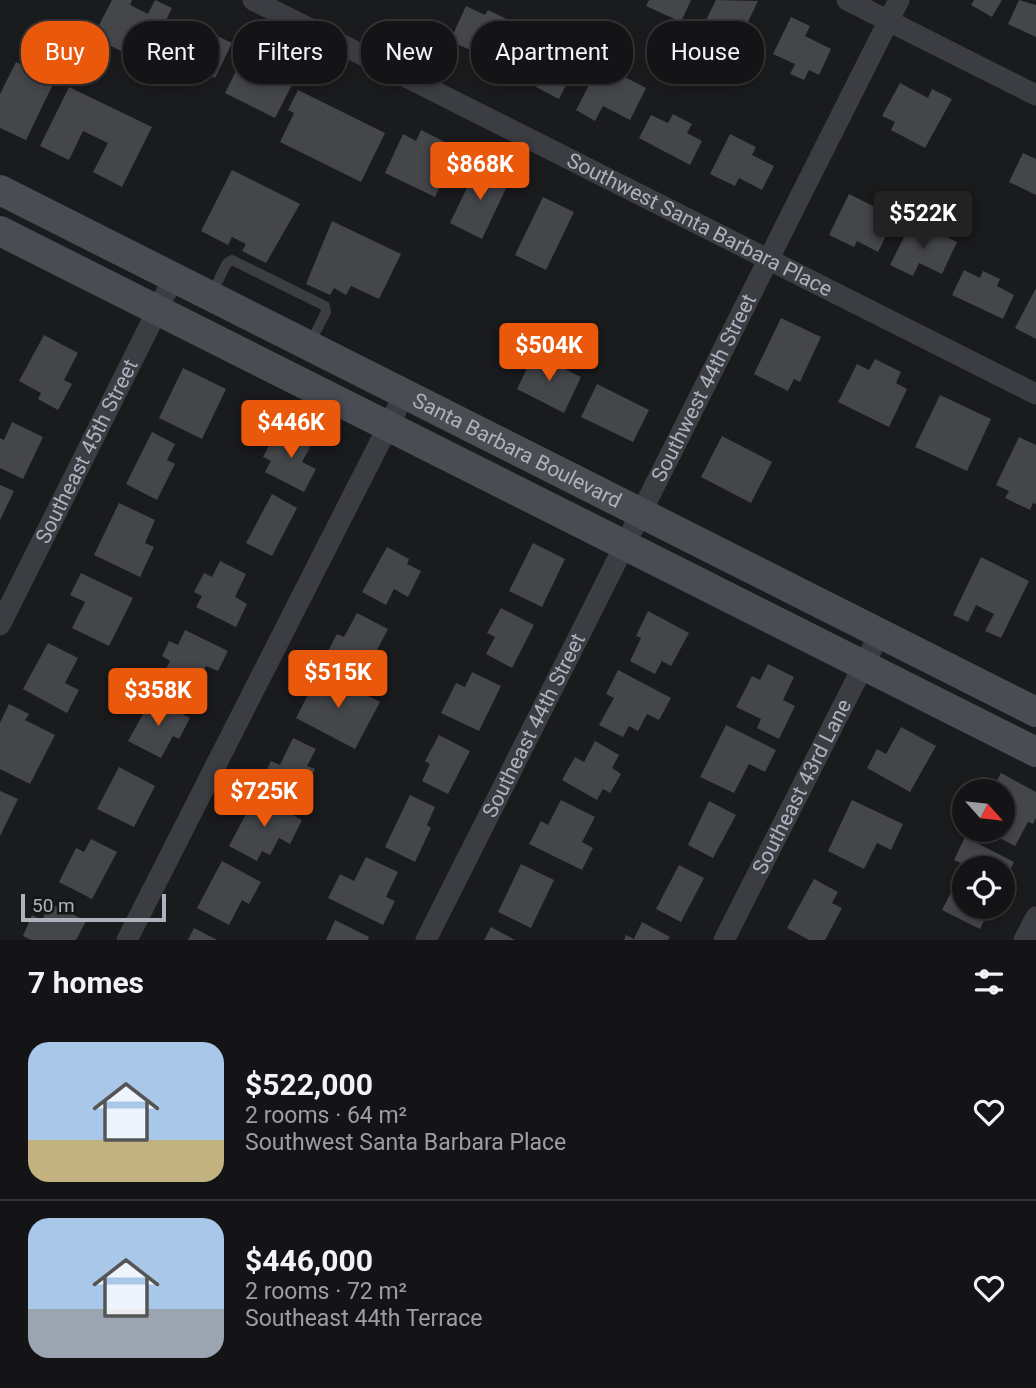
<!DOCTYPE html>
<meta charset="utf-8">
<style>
body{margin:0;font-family:Roboto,sans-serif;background:#1d1d1f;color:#f1f3f6;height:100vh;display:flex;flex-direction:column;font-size:26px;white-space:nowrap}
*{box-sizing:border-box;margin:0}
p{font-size:23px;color:#9d9ea1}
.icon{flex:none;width:38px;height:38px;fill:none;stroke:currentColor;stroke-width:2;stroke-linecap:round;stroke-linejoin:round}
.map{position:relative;height:940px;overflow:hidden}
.sheet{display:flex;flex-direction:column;background:#141416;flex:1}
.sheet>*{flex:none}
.guide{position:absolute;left:21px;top:21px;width:994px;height:63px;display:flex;gap:14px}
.needle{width:46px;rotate:117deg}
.tools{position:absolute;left:952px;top:779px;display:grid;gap:14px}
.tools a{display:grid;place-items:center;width:63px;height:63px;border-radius:50%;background:#141416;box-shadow:0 4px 10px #0003,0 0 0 2px #333335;font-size:35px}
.scale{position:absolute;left:21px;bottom:18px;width:145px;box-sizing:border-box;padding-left:7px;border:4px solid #acb3bd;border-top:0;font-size:19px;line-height:24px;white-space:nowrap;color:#acb3bd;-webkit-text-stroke:5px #151618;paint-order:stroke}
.price{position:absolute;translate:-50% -60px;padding:0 16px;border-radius:7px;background:#ea580c;color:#fff;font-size:23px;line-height:46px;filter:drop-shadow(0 2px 4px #0008)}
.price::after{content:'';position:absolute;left:50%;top:42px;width:21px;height:16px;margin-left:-10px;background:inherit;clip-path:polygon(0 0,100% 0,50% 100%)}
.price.active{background:#222;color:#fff}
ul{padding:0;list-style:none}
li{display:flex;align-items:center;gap:21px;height:175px;padding:0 28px}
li+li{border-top:2px solid #333335}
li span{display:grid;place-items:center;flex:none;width:196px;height:140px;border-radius:21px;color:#555}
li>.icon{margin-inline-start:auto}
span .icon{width:84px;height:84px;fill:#fffc;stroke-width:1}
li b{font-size:30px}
h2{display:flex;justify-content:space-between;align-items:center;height:84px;padding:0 28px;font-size:30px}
.tag{padding:0 24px;border-radius:28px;background:#141416;box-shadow:0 4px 10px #0003,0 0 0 2px #333335;font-size:24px;line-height:63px}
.tag.active{background:#ea580c;color:#fff}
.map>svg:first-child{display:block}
.building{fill:#44464a}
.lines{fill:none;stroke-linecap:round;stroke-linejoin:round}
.lane{stroke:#3b3d42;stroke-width:10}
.street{stroke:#3b3d42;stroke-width:21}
.secondary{stroke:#494c53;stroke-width:30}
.labels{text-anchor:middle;stroke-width:7;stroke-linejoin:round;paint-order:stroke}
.street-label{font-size:21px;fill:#acb3bd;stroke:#151618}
</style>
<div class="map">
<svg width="1036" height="940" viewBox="0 0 1036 940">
<rect width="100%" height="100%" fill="#1a1b1d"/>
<g class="building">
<path d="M 112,0 L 132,0 L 130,5 L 148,14 L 155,0 L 172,8 L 145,63 L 93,37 Z"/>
<path d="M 649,0 L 691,0 L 681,22 L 646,6 Z"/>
<path d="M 716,0 L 758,1 L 734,51 L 699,34 Z"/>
<path d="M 974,0 L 1002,0 L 992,17 L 971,5 Z"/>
<path d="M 1019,0 L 1036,5 L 1036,37 L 1008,24 Z"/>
<path d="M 466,6 L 485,15 L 488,10 L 519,25 L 504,57 L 478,45 L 475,52 L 450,41 Z"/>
<path d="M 791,17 L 810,26 L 805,36 L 831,49 L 819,75 L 809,70 L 804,80 L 790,74 L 795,64 L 773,54 Z"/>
<path d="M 182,19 L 232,43 L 215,78 L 165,55 Z"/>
<path d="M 550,40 L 566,48 L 562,56 L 577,63 L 559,99 L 536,87 L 541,75 L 521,65 L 532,41 L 546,48 Z"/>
<path d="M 261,49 L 289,63 L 283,75 L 294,81 L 275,118 L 225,93 L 244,55 L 256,60 Z"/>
<path d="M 16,62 L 55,80 L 26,140 L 0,128 L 0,94 Z"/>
<path d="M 600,64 L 646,88 L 630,120 L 603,106 L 595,121 L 576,110 Z"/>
<path d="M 900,83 L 928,98 L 932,89 L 952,99 L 925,148 L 891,130 L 895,122 L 882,116 Z"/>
<path d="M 69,87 L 152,127 L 122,187 L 93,172 L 108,143 L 83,131 L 69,160 L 40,146 Z"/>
<path d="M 298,90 L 385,133 L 361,182 L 280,142 L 294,113 L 288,110 Z"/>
<path d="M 673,114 L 692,124 L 687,133 L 702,141 L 690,165 L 639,138 L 651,115 L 668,123 Z"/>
<path d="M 421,130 L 447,143 L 442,153 L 454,159 L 435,197 L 385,173 L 403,134 L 416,141 Z"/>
<path d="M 730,134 L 756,147 L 752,155 L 774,166 L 762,190 L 739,178 L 735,186 L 710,174 Z"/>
<path d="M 1023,153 L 1036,159 L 1036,195 L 1009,182 Z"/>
<path d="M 478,165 L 510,180 L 482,239 L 450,223 Z"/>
<path d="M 232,170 L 300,204 L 266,263 L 242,251 L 246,244 L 232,237 L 228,245 L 201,231 Z"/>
<path d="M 849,194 L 895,217 L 878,252 L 857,241 L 854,247 L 829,235 Z"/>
<path d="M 543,197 L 574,212 L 546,270 L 515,255 Z"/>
<path d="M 332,221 L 401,254 L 379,299 L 351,286 L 346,295 L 334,288 L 330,295 L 306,284 Z"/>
<path d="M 924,226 L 957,242 L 942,274 L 919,263 L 913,276 L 890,265 L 909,227 L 921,233 Z"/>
<path d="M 964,270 L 980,278 L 983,271 L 1000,279 L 997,286 L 1014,295 L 1003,319 L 952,295 Z"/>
<path d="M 1036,288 L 1036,339 L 1015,328 Z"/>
<path d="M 781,318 L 821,337 L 800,382 L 794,379 L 788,391 L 754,374 Z"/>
<path d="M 44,335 L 78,353 L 64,380 L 72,384 L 58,410 L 38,399 L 41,393 L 19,381 Z"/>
<path d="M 534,354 L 581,377 L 564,413 L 517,389 Z"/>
<path d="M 875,359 L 901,372 L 896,383 L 907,389 L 889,427 L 838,402 L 857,364 L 869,370 Z"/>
<path d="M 183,368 L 226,389 L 202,439 L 159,418 Z"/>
<path d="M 597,384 L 649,410 L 633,442 L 581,417 Z"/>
<path d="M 940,395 L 991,419 L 967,471 L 915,447 Z"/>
<path d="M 12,422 L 43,437 L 23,479 L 0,468 L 0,438 L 4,440 Z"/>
<path d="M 289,427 L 314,440 L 302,462 L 316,469 L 304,492 L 265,472 L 271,461 L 263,457 L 273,438 L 281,442 Z"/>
<path d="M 152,432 L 175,444 L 167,460 L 175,464 L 157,500 L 126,484 Z"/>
<path d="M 722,436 L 772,462 L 751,503 L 701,477 Z"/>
<path d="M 1019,437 L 1036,445 L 1036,504 L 1033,503 L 1030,510 L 1005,498 L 1009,491 L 996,485 Z"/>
<path d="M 0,485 L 14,491 L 0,520 Z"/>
<path d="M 272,494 L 297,508 L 272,556 L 246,543 Z"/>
<path d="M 119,503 L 155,520 L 145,543 L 154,547 L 140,577 L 94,555 Z"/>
<path d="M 533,543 L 565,559 L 542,607 L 509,591 Z"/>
<path d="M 387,547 L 409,559 L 407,564 L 421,571 L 408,597 L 394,589 L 386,605 L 362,592 Z"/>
<path d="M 981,557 L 1029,581 L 1001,638 L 985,631 L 994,614 L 976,605 L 968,622 L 953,615 Z"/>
<path d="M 220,561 L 246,574 L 235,597 L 247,604 L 236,627 L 196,607 L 202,596 L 194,592 L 204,573 L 212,577 Z"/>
<path d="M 81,573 L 133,598 L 109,646 L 72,628 L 85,602 L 70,595 Z"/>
<path d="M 501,608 L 534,625 L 512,668 L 486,654 L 495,637 L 487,633 Z"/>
<path d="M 648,611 L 689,633 L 671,666 L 662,661 L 655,674 L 630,661 L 641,638 L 636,636 Z"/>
<path d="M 357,613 L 388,629 L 365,673 L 327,653 L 337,634 L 344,637 Z"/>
<path d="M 185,630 L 228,651 L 218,671 L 206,666 L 196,686 L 165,671 L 170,661 L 162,656 L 169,641 L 178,645 Z"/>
<path d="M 48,643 L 78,658 L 65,683 L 79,690 L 67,713 L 23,689 Z"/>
<path d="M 768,664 L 794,677 L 783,700 L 795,706 L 779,739 L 757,728 L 761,719 L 736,707 L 752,676 L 760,680 Z"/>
<path d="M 618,670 L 671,698 L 659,720 L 647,714 L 638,731 L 629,726 L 623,737 L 599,725 L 614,698 L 606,694 Z"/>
<path d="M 320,671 L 380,702 L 355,749 L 296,718 Z"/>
<path d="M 472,672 L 501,686 L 479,731 L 441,713 L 456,683 L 465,687 Z"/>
<path d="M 152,698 L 190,718 L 179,739 L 173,736 L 161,758 L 128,741 Z"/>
<path d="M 9,704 L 29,714 L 25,720 L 55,735 L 30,784 L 0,769 L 0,723 Z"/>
<path d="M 726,725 L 776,750 L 765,772 L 749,764 L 734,793 L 700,777 Z"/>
<path d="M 901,727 L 936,746 L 910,792 L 867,768 L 877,749 L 886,754 Z"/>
<path d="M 439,735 L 470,751 L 448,794 L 422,781 L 430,764 L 425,761 Z"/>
<path d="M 293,738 L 316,749 L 307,766 L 315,769 L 301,801 L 261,782 L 271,761 L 280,765 Z"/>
<path d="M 595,741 L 619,755 L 612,768 L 621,774 L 610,793 L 603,789 L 597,800 L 562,780 L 575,757 L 584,762 Z"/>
<path d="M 119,767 L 155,786 L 134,827 L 97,809 Z"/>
<path d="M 1001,773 L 1036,792 L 1036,818 L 1033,824 L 1028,822 L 1015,846 L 984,830 L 1003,830 L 1003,791 L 991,791 Z"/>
<path d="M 0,791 L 18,799 L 0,836 Z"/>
<path d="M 256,795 L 302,820 L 290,844 L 279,838 L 270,855 L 262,851 L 257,861 L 229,846 Z"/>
<path d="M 410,795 L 435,807 L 427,825 L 431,828 L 415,862 L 385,847 Z"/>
<path d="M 561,800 L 595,817 L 582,842 L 593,848 L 582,870 L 529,844 L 541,821 L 548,825 Z"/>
<path d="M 852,800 L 903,824 L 891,850 L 877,843 L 864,869 L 828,851 Z"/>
<path d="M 709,801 L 736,815 L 713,858 L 688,845 Z"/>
<path d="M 965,837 L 1014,862 L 1003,884 L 1003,868 L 964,868 L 964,906 L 991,906 L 980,929 L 942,910 L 965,865 L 954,860 Z"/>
<path d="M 91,839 L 117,852 L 92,899 L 59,882 L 76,848 L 84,852 Z"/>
<path d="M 366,857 L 398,872 L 386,897 L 395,901 L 383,925 L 328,898 L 340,874 L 354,881 Z"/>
<path d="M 222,861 L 261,882 L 249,904 L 242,900 L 229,925 L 197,908 Z"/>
<path d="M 521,864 L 554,880 L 531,928 L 498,912 Z"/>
<path d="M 679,865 L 704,878 L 681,922 L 656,909 Z"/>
<path d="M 814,879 L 838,892 L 832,903 L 842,908 L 825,940 L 809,940 L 787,928 Z"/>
<path d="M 50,903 L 86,921 L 76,940 L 31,940 L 23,936 L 32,915 L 42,920 Z"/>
<path d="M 335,920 L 369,937 L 368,940 L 326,940 Z"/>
<path d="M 642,922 L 670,937 L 668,940 L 624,940 L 626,935 L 634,939 Z"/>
<path d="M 491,927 L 515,940 L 484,940 Z"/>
<path d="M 194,928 L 217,940 L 188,940 Z"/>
</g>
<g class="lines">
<path class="lane" d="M 211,295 L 227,263 L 232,260 L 325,306 L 326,312 L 310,343"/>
<g class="street">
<path id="s1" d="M 253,0 L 1036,394"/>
<path d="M 847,0 L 1036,95"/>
<path id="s2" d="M 0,625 L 174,277"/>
<path d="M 127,940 L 405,393"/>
<path id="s3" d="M 426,940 L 899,0"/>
<path id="s4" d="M 724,940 L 880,633"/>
<path d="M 1024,940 L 1036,917"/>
</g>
<g class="secondary">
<path id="s5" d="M 0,190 L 1036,712"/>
<path d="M 0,231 L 1036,752"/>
</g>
</g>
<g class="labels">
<g class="street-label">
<text dy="7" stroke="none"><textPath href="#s1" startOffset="500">Southwest Santa Barbara Place</textPath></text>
<text dy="7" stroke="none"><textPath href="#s3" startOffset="618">Southwest 44th Street</textPath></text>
<text dy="7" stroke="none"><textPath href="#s5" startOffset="579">Santa Barbara Boulevard</textPath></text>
<text dy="7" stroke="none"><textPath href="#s2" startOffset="194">Southeast 45th Street</textPath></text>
<text dy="7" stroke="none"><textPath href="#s3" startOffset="240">Southeast 44th Street</textPath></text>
<text dy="7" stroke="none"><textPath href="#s4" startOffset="172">Southeast 43rd Lane</textPath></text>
</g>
</g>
</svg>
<div class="tools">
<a><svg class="needle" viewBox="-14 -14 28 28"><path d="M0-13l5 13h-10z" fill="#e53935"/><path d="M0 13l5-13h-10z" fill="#9d9ea1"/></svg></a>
<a><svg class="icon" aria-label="locate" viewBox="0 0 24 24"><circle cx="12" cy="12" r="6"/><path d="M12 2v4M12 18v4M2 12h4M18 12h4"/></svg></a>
</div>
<div class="scale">50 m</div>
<b class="price" style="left:480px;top:202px">$868K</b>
<b class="price active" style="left:923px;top:251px">$522K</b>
<b class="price" style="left:549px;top:383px">$504K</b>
<b class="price" style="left:291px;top:460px">$446K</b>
<b class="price" style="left:338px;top:710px">$515K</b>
<b class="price" style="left:158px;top:728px">$358K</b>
<b class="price" style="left:264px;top:829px">$725K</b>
<div class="guide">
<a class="tag active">Buy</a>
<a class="tag">Rent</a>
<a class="tag">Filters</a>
<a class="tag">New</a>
<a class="tag">Apartment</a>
<a class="tag">House</a>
</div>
</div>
<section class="sheet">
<h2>7 homes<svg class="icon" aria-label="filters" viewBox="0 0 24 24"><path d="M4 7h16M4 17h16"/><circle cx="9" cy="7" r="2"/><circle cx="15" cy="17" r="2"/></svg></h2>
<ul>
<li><span style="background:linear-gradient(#a9c7e8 70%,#c2b280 0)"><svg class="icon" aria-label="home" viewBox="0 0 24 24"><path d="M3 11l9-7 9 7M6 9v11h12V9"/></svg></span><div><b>$522,000</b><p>2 rooms · 64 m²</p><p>Southwest Santa Barbara Place</p></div><svg class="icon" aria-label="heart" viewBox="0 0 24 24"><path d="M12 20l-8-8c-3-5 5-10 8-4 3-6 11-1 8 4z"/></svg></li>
<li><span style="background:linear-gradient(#a9c7e8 65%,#9aa5b1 0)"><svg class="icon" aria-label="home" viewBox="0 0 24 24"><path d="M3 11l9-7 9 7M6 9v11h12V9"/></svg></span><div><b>$446,000</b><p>2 rooms · 72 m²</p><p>Southeast 44th Terrace</p></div><svg class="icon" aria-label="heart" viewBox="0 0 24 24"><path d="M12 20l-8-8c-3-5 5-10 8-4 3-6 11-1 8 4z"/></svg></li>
</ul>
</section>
